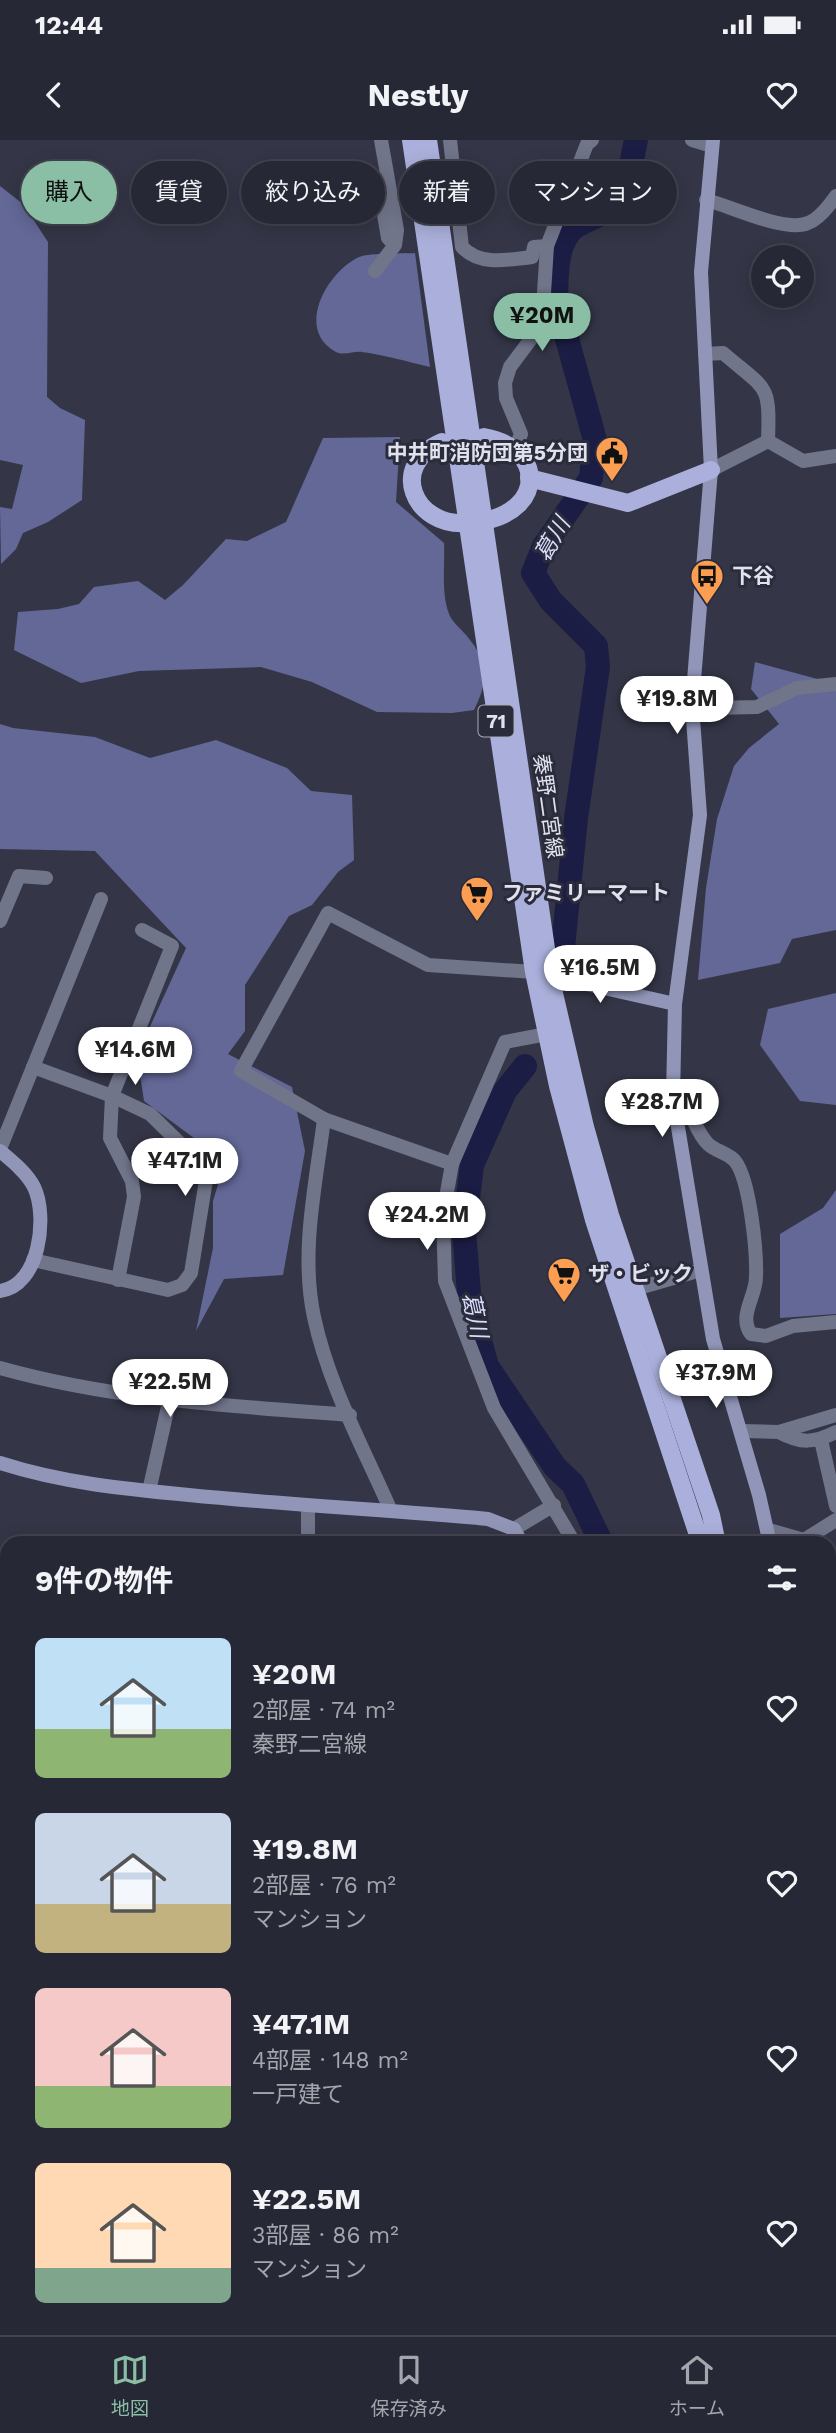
<!DOCTYPE html>
<html lang="ja">
<meta charset="utf-8">
<style>
body{margin:0;font-family:"Work Sans","Noto Sans JP",sans-serif;background:#2f303d;color:#f1f3f6;height:100vh;display:flex;flex-direction:column;font-size:26px;white-space:nowrap}
*{box-sizing:border-box;margin:0}
p{font-size:23px;color:#a4a6ad}
.icon{flex:none;width:38px;height:38px;fill:none;stroke:currentColor;stroke-width:2;stroke-linecap:round;stroke-linejoin:round}
.map{position:relative;flex:1;overflow:hidden}
.side{position:absolute;left:0px;top:1396px;width:836px;height:800px;display:flex;flex-direction:column;background:#272835;border-radius:21px 21px 0 0;box-shadow:0 4px 18px #0003,0 0 0 2px #434450}
.side>*{flex:none}
.top-card{position:absolute;left:21px;top:21px;width:794px;height:63px;display:flex;gap:14px}
.controls{position:absolute;left:751px;top:105px;display:grid;gap:14px}
.controls a{display:grid;place-items:center;width:63px;height:63px;border-radius:50%;background:#272835;box-shadow:0 4px 18px #0003,0 0 0 2px #434450;font-size:35px}
.price{position:absolute;translate:-50% -60px;padding:0 16px;border-radius:24px;background:#fff;color:#222;font-size:23px;line-height:46px;filter:drop-shadow(0 2px 4px #0008)}
.price::after{content:'';position:absolute;left:50%;top:42px;width:21px;height:16px;margin-left:-10px;background:inherit;clip-path:polygon(0 0,100% 0,50% 100%)}
.price.current{background:#8abfa5;color:#111}
ul{padding:0;list-style:none}
li{display:flex;align-items:center;gap:21px;height:175px;padding:0 35px}
li span{display:grid;place-items:center;flex:none;width:196px;height:140px;border-radius:10px;color:#555}
li>.icon{margin-inline-start:auto}
span .icon{width:84px;height:84px;fill:#fffc;stroke-width:1}
li b{font-size:30px}
h2{display:flex;justify-content:space-between;align-items:center;height:84px;padding:0 35px;font-size:30px}
.chip{padding:0 24px;border-radius:32px;background:#272835;box-shadow:0 4px 18px #0003,0 0 0 2px #434450;font-size:24px;line-height:63px}
.chip.current{background:#8abfa5;color:#111}
.status{display:flex;justify-content:space-between;align-items:center;height:49px;padding:0 35px;background:#272835;direction:ltr}
.status svg{height:19px;fill:currentColor}
header{display:flex;justify-content:space-between;align-items:center;height:91px;padding:0 35px;background:#272835;font-size:32px;font-weight:700}
.dock{display:flex;justify-content:space-around;align-items:center;height:98px;border-top:2px solid #434450;background:#272835;font-size:19px;color:#a4a6ad}
.dock a{display:grid;justify-items:center;gap:4px}
.dock .current{color:#8abfa5}
.map>svg:first-child{display:block}
.forest{fill:#636897}
.lines{fill:none;stroke-linecap:round;stroke-linejoin:round}
.river{stroke:#1c1d45;stroke-width:24}
.street{stroke:#71758a;stroke-width:14}
.secondary{stroke:#9196b8;stroke-width:14}
.primary{stroke:#aab0db;stroke-width:18}
.highway{stroke:#c0c7fb;stroke-width:21}
.labels{text-anchor:middle;stroke-width:6;stroke-linejoin:round;paint-order:stroke}
.shield{fill:#2a2c3c;stroke:#aaabb8;stroke-width:2}
.shield-label{font-size:19px;font-weight:bold;fill:#e1e2ed}
.poi-label{font-size:21px;font-weight:bold;fill:#e1e2ed;stroke:#2a2c3c;text-anchor:start}
.street-label{font-size:21px;fill:#e1e2ed;stroke:#2a2c3c}
.water-label{font-size:23px;font-style:italic;fill:#d8ddfb;stroke:#2a2c3c}
</style>
<div class="status"><b>12:44</b><svg viewBox="0 0 49 12"><path d="M0 12V9h3v3zM5 12V6h3v6zM10 12V3h3v9zM15 12V0h3v12zM26 1h20v11H26zM47 4h2v5h-2z"/></svg></div>
<header><svg class="icon" aria-label="back" viewBox="0 0 24 24"><path d="M15 5l-7 7 7 7"/></svg>Nestly<svg class="icon" aria-label="heart" viewBox="0 0 24 24"><path d="M12 20l-8-8c-3-5 5-10 8-4 3-6 11-1 8 4z"/></svg></header>
<div class="map">
<svg width="836" height="2195" viewBox="0 0 836 2195">
<rect width="100%" height="100%" fill="#343647"/>
<g class="forest">
<path d="M 0,46 L 23,64 L 48,102 L 47,257 L 60,268 L 85,280 L 82,360 L 48,382 L 23,393 L 16,409 L 1,424 L 0,367 L 12,369 L 23,325 L 0,320 Z"/>
<path d="M 415,113 L 430,227 C 408,222 385,215 362,212 C 354,211 344,216 336,212 C 295,190 326,134 357,118 C 368,112 402,114 415,113 Z"/>
<path d="M 400,297 L 396,362 L 444,403 C 445,426 441,453 449,474 C 452,482 461,489 466,495 C 489,522 489,540 474,570 L 452,573 L 377,572 L 312,542 L 261,527 L 139,531 L 81,543 L 14,510 L 18,472 L 58,469 L 79,464 L 94,447 L 138,441 L 165,460 L 183,445 L 226,399 L 247,401 L 286,382 L 323,298 Z"/>
<path d="M 755,522 L 836,544 L 836,790 L 792,799 L 780,823 L 698,840 L 706,748 L 717,679 L 734,626 L 749,608 L 779,584 L 751,549 Z"/>
<path d="M 0,584 L 13,588 L 95,597 L 150,618 L 216,600 L 287,628 L 311,651 L 352,655 L 354,720 L 338,732 L 312,765 L 289,776 L 245,845 L 245,891 L 228,914 L 292,947 L 305,1011 L 283,1135 L 224,1139 L 196,1191 L 213,1108 L 213,1061 L 223,1028 L 202,1004 L 144,961 L 137,915 L 186,808 L 95,711 L 0,709 Z"/>
<path d="M 836,853 L 836,965 L 800,961 L 760,905 L 768,869 Z"/>
<path d="M 836,1050 L 836,1174 L 780,1178 L 780,1094 L 823,1068 Z"/>
</g>
<g class="lines">
<g class="river">
<path d="M 562,817 L 576,678 L 598,527 L 596,506 L 551,461 L 533,433 L 544,406 L 591,338 L 595,300 L 556,159 C 557,136 555,103 575,87 C 589,77 604,77 616,62 C 630,44 631,22 636,0"/>
<path d="M 525,926 L 505,951 L 472,1025 L 464,1091 L 470,1165 L 487,1226 L 555,1327 L 573,1344 L 602,1404"/>
<path d="M 689,2189 L 690,2195"/>
</g>
<g class="street">
<path d="M 450,0 L 462,107 C 480,126 507,120 532,117 L 534,107 L 547,106 L 587,4 L 592,0"/>
<path d="M 692,0 L 712,6"/>
<path d="M 380,51 L 388,98 L 394,104"/>
<path d="M 706,60 C 731,66 785,93 808,83 C 819,79 829,66 836,56"/>
<path d="M 375,131 L 395,105 L 397,90 L 381,0"/>
<path d="M 705,214 L 723,213 C 767,251 770,242 768,301"/>
<path d="M 515,310 L 521,294 L 506,258 L 505,243 L 510,227 L 542,184 L 547,106"/>
<path d="M 711,330 L 768,301 L 803,321 L 836,316"/>
<path d="M 692,565 L 713,568 L 757,567 L 797,548 L 836,544"/>
<path d="M 0,781 L 19,736 L 46,738"/>
<path d="M 547,894 L 505,902 L 452,1024 L 443,1075 L 445,1141 L 494,1268 L 575,1404"/>
<path d="M 673,957 C 693,966 693,989 708,1004 C 715,1011 728,1013 735,1021 C 750,1040 757,1112 756,1137 C 756,1157 738,1176 751,1194 L 766,1196 L 793,1186 L 836,1182"/>
<path d="M 324,979 C 316,1043 300,1113 314,1177 C 328,1244 364,1309 391,1371"/>
<path d="M 0,1009 L 101,759"/>
<path d="M 452,1024 L 324,979 L 241,931 L 328,773 L 428,825 L 534,832"/>
<path d="M 33,1120 L 168,1150 L 182,1145 L 191,1133 L 207,1034 L 202,1025 L 150,974 L 112,956 L 33,927"/>
<path d="M 118,1140 L 134,1057 L 132,1041 L 110,998 L 112,956 L 172,806 L 142,790"/>
<path d="M 625,1152 L 701,1130"/>
<path d="M 0,1228 C 114,1260 232,1266 350,1275"/>
<path d="M 741,1291 L 779,1292 L 836,1275"/>
<path d="M 779,1292 C 801,1304 814,1303 836,1292"/>
<path d="M 821,1300 L 836,1366"/>
<path d="M 149,1351 L 169,1262"/>
<path d="M 308,1367 L 308,1404"/>
<path d="M 514,1389 L 554,1365"/>
<path d="M 769,1390 L 804,1400"/>
<path d="M 804,1404 L 804,1400 L 836,1380"/>
<path d="M 830,1712 L 836,1701"/>
<path d="M 0,1903 L 7,1903"/>
<path d="M 0,1945 L 7,1921"/>
<path d="M 0,1958 L 7,1970"/>
<path d="M 830,1964 L 836,1962"/>
<path d="M 830,2065 L 836,2065"/>
<path d="M 0,2081 L 7,2083"/>
<path d="M 670,2189 L 670,2195"/>
<path d="M 720,2189 L 722,2195"/>
<path d="M 806,2195 L 836,2194"/>
</g>
<g class="secondary">
<path d="M 713,0 L 701,132 L 711,330 L 692,565 L 700,675 L 675,864 L 673,957 L 713,1199 L 759,1355 L 770,1404"/>
<path d="M 542,834 L 675,864"/>
<path d="M 0,1011 C 12,1021 27,1033 34,1047 C 48,1076 40,1146 0,1151"/>
<path d="M 0,1323 C 62,1343 125,1349 189,1355 C 289,1365 388,1370 488,1379 L 514,1389 L 522,1404"/>
<path d="M 0,1454 L 7,1454"/>
<path d="M 830,1580 L 836,1576"/>
<path d="M 0,1583 L 3,1596"/>
<path d="M 0,2174 L 7,2173"/>
<path d="M 277,2195 L 293,2189"/>
</g>
<g class="primary">
<path d="M 411,0 L 534,832 L 558,946 L 594,1080 L 701,1404"/>
<path d="M 428,0 L 550,836 L 585,987 L 610,1075 L 711,1375 L 717,1404"/>
<path d="M 442,302 C 388,325 413,387 467,383"/>
<path d="M 529,338 L 628,363 L 711,330"/>
<path d="M 484,381 C 545,369 545,308 484,297"/>
<path d="M 830,1996 L 836,2019"/>
</g>
<g class="highway">
<path d="M 830,2123 L 836,2123"/>
<path d="M 830,2141 L 836,2141"/>
<path d="M 415,2195 L 434,2189"/>
<path d="M 471,2195 L 492,2189"/>
</g>
</g>
<defs>
<symbol id="civic-pin" viewBox="-11 -11 22 30"><path d="M0 17L-7.5 6A9.5 9.5 0 1 1 7.5 6Z" fill="#fb9e52" stroke="#2a2c3c"/><path d="M-.6-6.5H3V-4.5H.6V-3L4-1V1h2V6H-6V1h2V-1L-.6-3ZM-1.2 2.5V6h2.4V2.5Z" fill="#111"/></symbol>
<symbol id="bus-pin" viewBox="-11 -11 22 30"><path d="M0 17L-7.5 6A9.5 9.5 0 1 1 7.5 6Z" fill="#fb9e52" stroke="#2a2c3c"/><path d="M-5-6H5V4H4V6H2V4H-2V6H-4V4H-5ZM-3.5-4V0h7V-4ZM-3.5 1.2v1.5H-2V1.2ZM2 1.2v1.5H3.5V1.2Z" fill="#111"/></symbol>
<symbol id="supermarket-pin" viewBox="-11 -11 22 30"><path d="M0 17L-7.5 6A9.5 9.5 0 1 1 7.5 6Z" fill="#fb9e52" stroke="#2a2c3c"/><path d="M-6-5.5h2.5l.6 2H6L4.5 2H-2.5L-4.4-4H-6ZM-1.5 3.2a1.3 1.3 0 1 0 .1 0ZM3 3.2a1.3 1.3 0 1 0 .1 0Z" fill="#111"/></symbol>
</defs>
<g fill-rule="evenodd">
<use href="#civic-pin" x="593" y="294" width="38" height="52"/>
<use href="#bus-pin" x="688" y="417" width="38" height="52"/>
<use href="#supermarket-pin" x="458" y="734" width="38" height="52"/>
<use href="#supermarket-pin" x="545" y="1115" width="38" height="52"/>
</g>
<g class="labels">
<rect class="shield" x="478.5" y="565.5" width="35" height="31" rx="5"/>
<g class="shield-label">
<text x="496" y="588">71</text>
</g>
<g class="poi-label">
<text x="588" y="320" text-anchor="end">中井町消防団第5分団</text>
<text x="732" y="443">下谷</text>
<text x="502" y="760">ファミリーマート</text>
<text x="588" y="1141">ザ・ビック</text>
</g>
<g class="street-label">
<text transform="translate(548 666) rotate(82)" y="7">秦野二宮線</text>
</g>
<g class="water-label">
<text transform="translate(552 399) rotate(-60)" y="8">葛川</text>
<text transform="translate(475 1175) rotate(78)" y="8">葛川</text>
</g>
</g>
</svg>
<div class="controls">
<a><svg class="icon" aria-label="locate" viewBox="0 0 24 24"><circle cx="12" cy="12" r="6"/><path d="M12 2v4M12 18v4M2 12h4M18 12h4"/></svg></a>
</div>
<b class="price current" style="left:542px;top:213px">¥20M</b>
<b class="price" style="left:677px;top:596px">¥19.8M</b>
<b class="price" style="left:600px;top:865px">¥16.5M</b>
<b class="price" style="left:135px;top:947px">¥14.6M</b>
<b class="price" style="left:662px;top:999px">¥28.7M</b>
<b class="price" style="left:185px;top:1058px">¥47.1M</b>
<b class="price" style="left:427px;top:1112px">¥24.2M</b>
<b class="price" style="left:716px;top:1270px">¥37.9M</b>
<b class="price" style="left:170px;top:1279px">¥22.5M</b>
<div class="top-card">
<a class="chip current">購入</a>
<a class="chip">賃貸</a>
<a class="chip">絞り込み</a>
<a class="chip">新着</a>
<a class="chip">マンション</a>
</div>
<section class="side">
<h2>9件の物件<svg class="icon" aria-label="filters" viewBox="0 0 24 24"><path d="M4 7h16M4 17h16"/><circle cx="9" cy="7" r="2"/><circle cx="15" cy="17" r="2"/></svg></h2>
<ul>
<li><span style="background:linear-gradient(#bfe0f5 65%,#8fb573 0)"><svg class="icon" aria-label="home" viewBox="0 0 24 24"><path d="M3 11l9-7 9 7M6 9v11h12V9"/></svg></span><div><b>¥20M</b><p>2部屋 · 74 m²</p><p>秦野二宮線</p></div><svg class="icon" aria-label="heart" viewBox="0 0 24 24"><path d="M12 20l-8-8c-3-5 5-10 8-4 3-6 11-1 8 4z"/></svg></li>
<li><span style="background:linear-gradient(#c9d6e8 65%,#c2b280 0)"><svg class="icon" aria-label="home" viewBox="0 0 24 24"><path d="M3 11l9-7 9 7M6 9v11h12V9"/></svg></span><div><b>¥19.8M</b><p>2部屋 · 76 m²</p><p>マンション</p></div><svg class="icon" aria-label="heart" viewBox="0 0 24 24"><path d="M12 20l-8-8c-3-5 5-10 8-4 3-6 11-1 8 4z"/></svg></li>
<li><span style="background:linear-gradient(#f6c9c9 70%,#8fb573 0)"><svg class="icon" aria-label="home" viewBox="0 0 24 24"><path d="M3 11l9-7 9 7M6 9v11h12V9"/></svg></span><div><b>¥47.1M</b><p>4部屋 · 148 m²</p><p>一戸建て</p></div><svg class="icon" aria-label="heart" viewBox="0 0 24 24"><path d="M12 20l-8-8c-3-5 5-10 8-4 3-6 11-1 8 4z"/></svg></li>
<li><span style="background:linear-gradient(#ffd9b3 75%,#7fa58c 0)"><svg class="icon" aria-label="home" viewBox="0 0 24 24"><path d="M3 11l9-7 9 7M6 9v11h12V9"/></svg></span><div><b>¥22.5M</b><p>3部屋 · 86 m²</p><p>マンション</p></div><svg class="icon" aria-label="heart" viewBox="0 0 24 24"><path d="M12 20l-8-8c-3-5 5-10 8-4 3-6 11-1 8 4z"/></svg></li>
</ul>
</section>
</div>
<nav class="dock">
<a class="current"><svg class="icon" aria-label="map" viewBox="0 0 24 24"><path d="M3 6l6-2 6 2 6-2v14l-6 2-6-2-6 2zM9 4v14M15 6v14"/></svg>地図</a>
<a><svg class="icon" aria-label="saved" viewBox="0 0 24 24"><path d="M7 4h10v16l-5-4-5 4z"/></svg>保存済み</a>
<a><svg class="icon" aria-label="home" viewBox="0 0 24 24"><path d="M3 11l9-7 9 7M6 9v11h12V9"/></svg>ホーム</a>
</nav>
